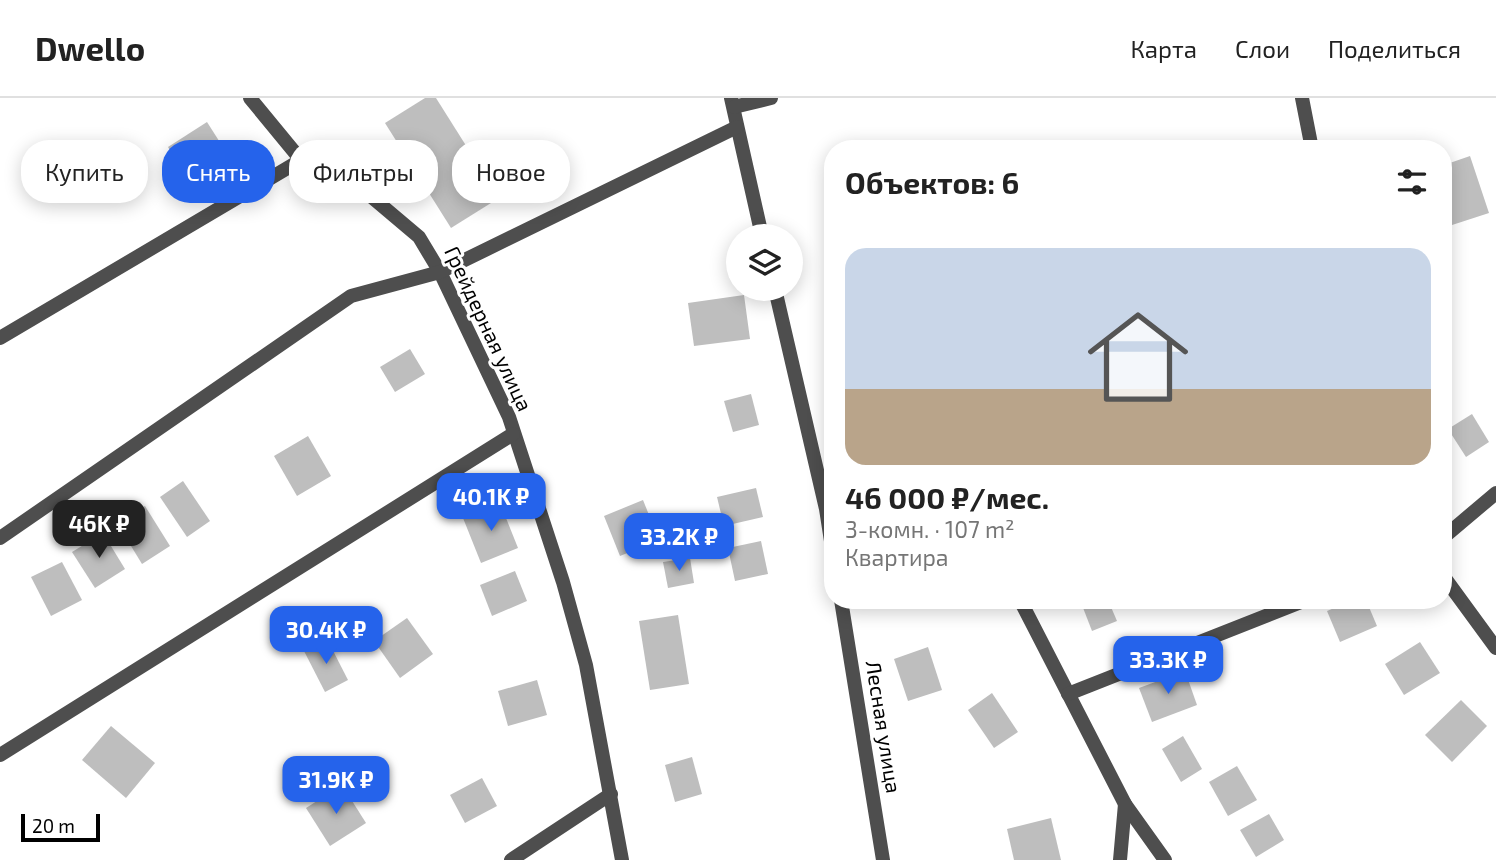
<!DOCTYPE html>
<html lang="ru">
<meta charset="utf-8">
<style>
body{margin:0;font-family:"Exo 2",sans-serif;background:#f6f6f6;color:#222;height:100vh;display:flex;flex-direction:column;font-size:26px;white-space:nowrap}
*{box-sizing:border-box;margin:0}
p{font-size:23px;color:#767676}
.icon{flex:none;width:38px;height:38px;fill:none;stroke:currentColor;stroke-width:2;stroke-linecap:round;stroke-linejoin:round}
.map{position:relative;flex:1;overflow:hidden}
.drawer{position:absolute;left:824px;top:42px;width:628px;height:469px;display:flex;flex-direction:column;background:#fff;border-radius:28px;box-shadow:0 4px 18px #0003}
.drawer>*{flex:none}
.guide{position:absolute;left:21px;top:42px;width:665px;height:63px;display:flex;gap:14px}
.fabs{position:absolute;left:726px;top:126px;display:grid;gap:14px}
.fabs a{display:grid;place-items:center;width:77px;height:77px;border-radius:50%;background:#fff;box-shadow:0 4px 18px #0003;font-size:35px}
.scale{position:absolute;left:21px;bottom:18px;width:79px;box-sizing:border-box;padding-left:7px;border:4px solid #000;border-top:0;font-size:19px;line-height:24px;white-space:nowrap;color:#000;-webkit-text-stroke:5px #fff;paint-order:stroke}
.price{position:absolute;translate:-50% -60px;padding:0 16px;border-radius:14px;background:#2563eb;color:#fff;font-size:23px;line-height:46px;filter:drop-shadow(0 2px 4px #0008)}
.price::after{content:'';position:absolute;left:50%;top:42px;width:21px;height:16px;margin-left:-10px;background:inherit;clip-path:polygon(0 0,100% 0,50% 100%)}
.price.selected{background:#222;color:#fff}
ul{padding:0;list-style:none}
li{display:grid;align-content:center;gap:14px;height:371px;padding:0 21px}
li span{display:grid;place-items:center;height:217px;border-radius:21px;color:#555}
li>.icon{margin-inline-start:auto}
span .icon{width:126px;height:126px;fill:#fffc;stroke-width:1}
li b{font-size:30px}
h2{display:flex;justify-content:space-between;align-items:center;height:84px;padding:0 21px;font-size:30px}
.chip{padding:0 24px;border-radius:28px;background:#fff;box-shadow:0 4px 18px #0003;font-size:24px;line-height:63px}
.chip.selected{background:#2563eb;color:#fff}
header{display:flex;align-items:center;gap:42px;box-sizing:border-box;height:98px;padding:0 35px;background:#fff;border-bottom:2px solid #e0e0e0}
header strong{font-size:33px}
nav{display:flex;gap:38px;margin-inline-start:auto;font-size:24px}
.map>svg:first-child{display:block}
.building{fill:#bebebe}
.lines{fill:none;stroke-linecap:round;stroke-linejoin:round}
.minor{stroke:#4e4e4e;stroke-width:14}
.labels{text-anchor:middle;stroke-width:6;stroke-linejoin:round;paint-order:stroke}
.street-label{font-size:21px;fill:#000;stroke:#fff}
</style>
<header>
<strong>Dwello</strong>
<nav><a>Карта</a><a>Слои</a><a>Поделиться</a></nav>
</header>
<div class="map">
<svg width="1496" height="762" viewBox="0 0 1496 762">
<rect width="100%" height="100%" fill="#fff"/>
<g class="building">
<path d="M 425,0 L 436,0 L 499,100 L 451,130 L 385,25 Z"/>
<path d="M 207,24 L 235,68 L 196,93 L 168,49 Z"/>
<path d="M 1470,58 L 1489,115 L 1449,128 L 1444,111 L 1444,67 Z"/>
<path d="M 744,197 L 750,241 L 694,248 L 688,205 Z"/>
<path d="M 410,251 L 425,276 L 395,294 L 380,269 Z"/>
<path d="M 751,296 L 759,327 L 733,334 L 724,303 Z"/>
<path d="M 1472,316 L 1489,344 L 1466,359 L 1448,331 Z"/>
<path d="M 308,338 L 331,378 L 297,398 L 274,358 Z"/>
<path d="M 183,383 L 210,423 L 187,439 L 160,399 Z"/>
<path d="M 756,390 L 763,419 L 724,428 L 717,399 Z"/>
<path d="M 643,402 L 659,442 L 620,458 L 604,418 Z"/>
<path d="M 500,405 L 518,450 L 481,465 L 463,420 Z"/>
<path d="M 145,408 L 170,448 L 142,466 L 117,425 Z"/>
<path d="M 103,435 L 125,471 L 95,490 L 72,454 Z"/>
<path d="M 761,443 L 768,476 L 735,483 L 728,450 Z"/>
<path d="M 690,460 L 694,485 L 668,490 L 663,464 Z"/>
<path d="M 62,464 L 82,502 L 51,518 L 31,479 Z"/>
<path d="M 515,473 L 527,503 L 492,518 L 480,487 Z"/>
<path d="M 1080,502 L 1108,502 L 1117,523 L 1092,533 Z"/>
<path d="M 1353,502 L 1366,502 L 1377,528 L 1340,544 L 1327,513 Z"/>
<path d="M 678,517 L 689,586 L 650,592 L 639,523 Z"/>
<path d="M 407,520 L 433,556 L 400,580 L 374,543 Z"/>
<path d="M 327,541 L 348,582 L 325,594 L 304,553 Z"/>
<path d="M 1420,544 L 1440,575 L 1404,597 L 1385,566 Z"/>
<path d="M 928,549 L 942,592 L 908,603 L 894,561 Z"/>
<path d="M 1185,573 L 1197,607 L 1152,624 L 1139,590 Z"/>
<path d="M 537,582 L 547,617 L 508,628 L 498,593 Z"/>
<path d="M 992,595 L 1018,634 L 994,650 L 968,612 Z"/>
<path d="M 1461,602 L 1487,628 L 1452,664 L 1425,637 Z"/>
<path d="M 111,628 L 155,665 L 126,700 L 82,662 Z"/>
<path d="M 1183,638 L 1202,671 L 1181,684 L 1162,651 Z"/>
<path d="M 692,659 L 702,696 L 675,704 L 665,667 Z"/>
<path d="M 1237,668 L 1257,702 L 1228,718 L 1209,684 Z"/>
<path d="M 482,680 L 497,708 L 465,725 L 450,697 Z"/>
<path d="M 342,687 L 366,725 L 330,748 L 306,710 Z"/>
<path d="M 1269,716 L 1284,742 L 1256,759 L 1240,732 Z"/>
<path d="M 1051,720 L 1061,762 L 1014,762 L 1007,731 Z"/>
</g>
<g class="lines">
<g class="minor">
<path d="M 250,0 L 301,62 L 348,79 L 419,139 L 440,174 L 509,319 L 563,484 L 586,567 L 622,762"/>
<path d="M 731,0 L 762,138"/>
<path d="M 1302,0 L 1312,51"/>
<path d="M 734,9 L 771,0"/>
<path d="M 775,191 L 826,411 L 833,456"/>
<path d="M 0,240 L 301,62"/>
<path d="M 1444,439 L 1496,395"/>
<path d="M 0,440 L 351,198 L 440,174 L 737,29"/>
<path d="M 1444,479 L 1496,550"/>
<path d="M 841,502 L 883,762"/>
<path d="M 1020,502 L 1125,706 L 1165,762"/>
<path d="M 1068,596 L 1306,502"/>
<path d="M 0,657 L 513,336"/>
<path d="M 511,762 L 611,696"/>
<path d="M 1120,762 L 1125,706"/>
</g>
</g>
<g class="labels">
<g class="street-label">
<text transform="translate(488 231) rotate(65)" y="7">Грейдерная улица</text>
<text transform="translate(883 629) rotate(81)" y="7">Лесная улица</text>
</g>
</g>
</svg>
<div class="fabs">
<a><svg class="icon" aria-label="layers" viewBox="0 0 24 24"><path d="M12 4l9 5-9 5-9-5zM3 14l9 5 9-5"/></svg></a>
</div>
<div class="scale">20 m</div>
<b class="price" style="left:491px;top:435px">40.1K ₽</b>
<b class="price selected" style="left:99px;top:462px">46K ₽</b>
<b class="price" style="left:679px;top:475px">33.2K ₽</b>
<b class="price" style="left:326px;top:568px">30.4K ₽</b>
<b class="price" style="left:1168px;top:598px">33.3K ₽</b>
<b class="price" style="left:336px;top:718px">31.9K ₽</b>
<div class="guide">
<a class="chip">Купить</a>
<a class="chip selected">Снять</a>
<a class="chip">Фильтры</a>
<a class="chip">Новое</a>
</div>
<section class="drawer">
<h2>Объектов: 6<svg class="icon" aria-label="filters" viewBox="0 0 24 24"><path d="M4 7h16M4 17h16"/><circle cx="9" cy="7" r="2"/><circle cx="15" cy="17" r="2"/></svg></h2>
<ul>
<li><span style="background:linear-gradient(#c9d6e8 65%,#b9a48a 0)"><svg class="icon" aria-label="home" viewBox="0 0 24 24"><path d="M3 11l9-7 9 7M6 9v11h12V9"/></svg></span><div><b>46 000 ₽/мес.</b><p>3-комн. · 107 m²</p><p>Квартира</p></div></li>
</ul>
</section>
</div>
